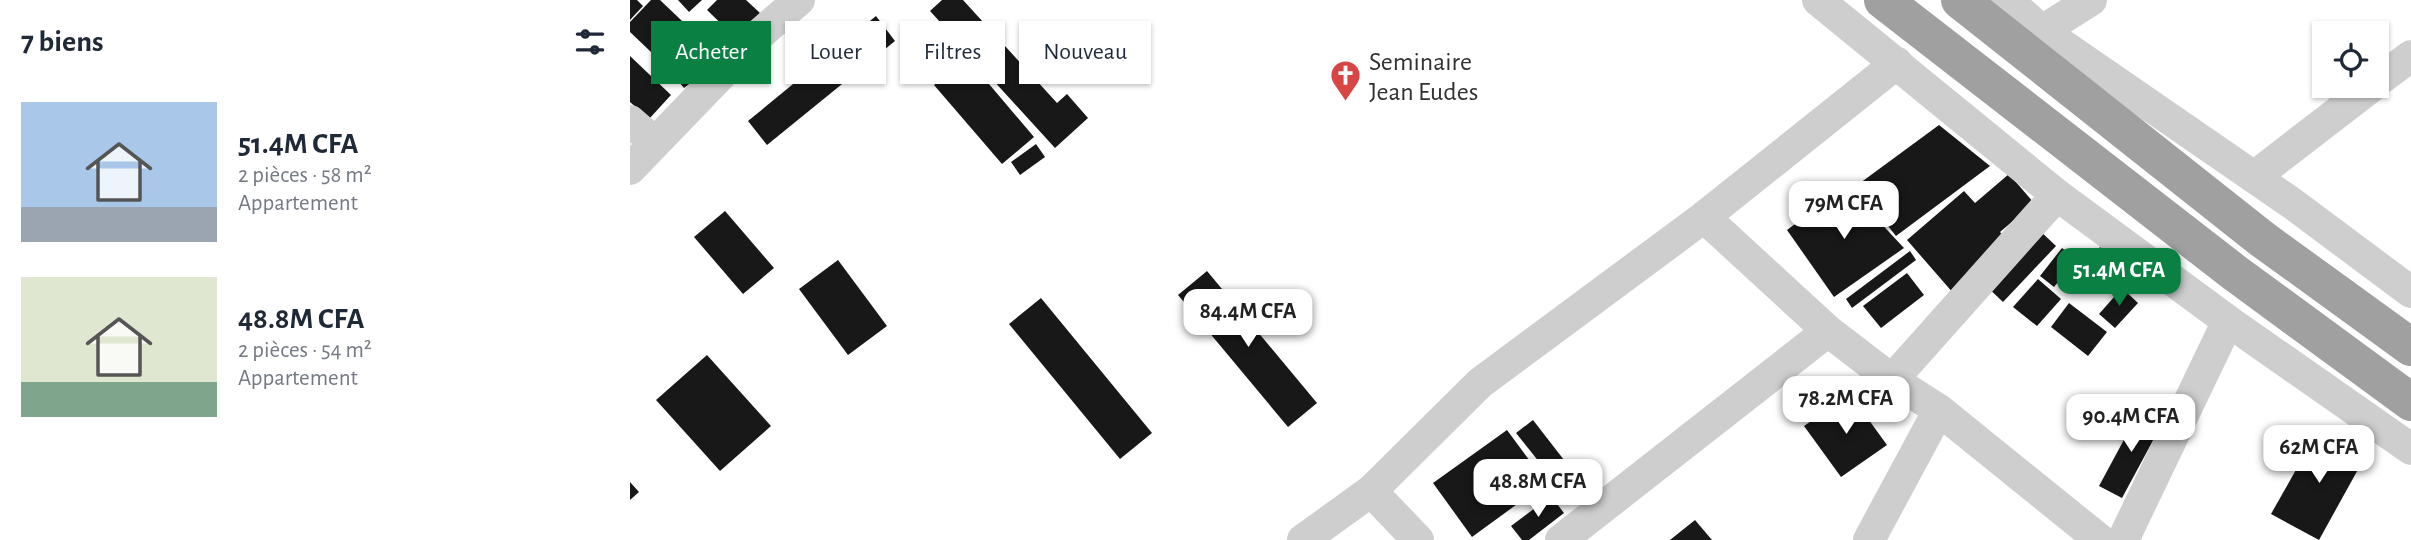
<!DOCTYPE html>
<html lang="fr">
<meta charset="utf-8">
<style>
body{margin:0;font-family:"Alegreya Sans",sans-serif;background:#f2f2f3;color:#1f2937;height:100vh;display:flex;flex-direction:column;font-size:26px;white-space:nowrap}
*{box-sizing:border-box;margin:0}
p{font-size:23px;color:#747a83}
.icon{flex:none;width:38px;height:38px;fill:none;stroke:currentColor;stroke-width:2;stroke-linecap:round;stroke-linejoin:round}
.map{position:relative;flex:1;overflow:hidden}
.details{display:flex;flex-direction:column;background:#fff;width:630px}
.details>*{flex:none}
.guide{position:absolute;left:21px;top:21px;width:665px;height:63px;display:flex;gap:14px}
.fabs{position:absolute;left:1682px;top:21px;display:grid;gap:14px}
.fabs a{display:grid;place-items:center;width:77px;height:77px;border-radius:0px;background:#fff;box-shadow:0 2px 5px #0004;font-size:35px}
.price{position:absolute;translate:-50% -60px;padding:0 16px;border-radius:14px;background:#fff;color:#222;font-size:23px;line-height:46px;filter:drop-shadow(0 2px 4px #0008)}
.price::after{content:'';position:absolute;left:50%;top:42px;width:21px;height:16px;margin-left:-10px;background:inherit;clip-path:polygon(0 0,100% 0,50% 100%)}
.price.selected{background:#0b8043;color:#fff}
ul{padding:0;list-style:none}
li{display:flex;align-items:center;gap:21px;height:175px;padding:0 21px}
li span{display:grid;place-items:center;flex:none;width:196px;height:140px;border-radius:0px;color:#555}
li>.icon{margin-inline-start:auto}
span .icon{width:84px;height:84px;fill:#fffc;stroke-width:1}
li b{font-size:30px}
h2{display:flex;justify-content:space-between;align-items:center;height:84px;padding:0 21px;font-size:30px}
.chip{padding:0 24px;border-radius:0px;background:#fff;box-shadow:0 2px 5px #0004;font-size:24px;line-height:63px}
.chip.selected{background:#0b8043;color:#fff}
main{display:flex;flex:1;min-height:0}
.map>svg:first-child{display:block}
.building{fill:#181818}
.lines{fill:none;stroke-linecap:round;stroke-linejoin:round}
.minor{stroke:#cecece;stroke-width:32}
.trunk{stroke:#a0a0a0;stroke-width:38}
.labels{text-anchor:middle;stroke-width:7;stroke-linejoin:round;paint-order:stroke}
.poi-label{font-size:26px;fill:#313131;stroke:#fff;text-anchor:start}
</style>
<main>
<section class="details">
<h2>7 biens<svg class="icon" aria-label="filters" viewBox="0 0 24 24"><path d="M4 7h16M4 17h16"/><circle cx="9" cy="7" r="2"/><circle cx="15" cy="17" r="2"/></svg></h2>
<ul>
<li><span style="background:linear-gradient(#a9c7e8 75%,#9aa5b1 0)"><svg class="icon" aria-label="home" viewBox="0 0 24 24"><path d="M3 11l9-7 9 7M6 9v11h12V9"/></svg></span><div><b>51.4M CFA</b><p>2 pièces · 58 m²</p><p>Appartement</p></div></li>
<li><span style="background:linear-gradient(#dfe7d0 75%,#7fa58c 0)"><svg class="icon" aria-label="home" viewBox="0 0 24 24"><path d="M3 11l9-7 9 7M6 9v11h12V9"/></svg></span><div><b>48.8M CFA</b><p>2 pièces · 54 m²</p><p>Appartement</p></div></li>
</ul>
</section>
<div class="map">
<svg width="1781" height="540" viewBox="0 0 1781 540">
<rect width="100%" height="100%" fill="#fff"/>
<g class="building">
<path d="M 0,0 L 7,0 L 13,6 L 0,20 Z"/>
<path d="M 21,0 L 30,0 L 72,40 L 42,72 L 0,32 L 0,22 Z"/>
<path d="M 48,0 L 72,0 L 59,12 Z"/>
<path d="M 87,0 L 116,0 L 130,13 L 106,38 L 77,10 Z"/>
<path d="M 312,0 L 333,0 L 427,103 L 437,94 L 458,118 L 425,148 L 300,11 Z"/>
<path d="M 246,16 L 265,41 L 137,145 L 118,121 Z"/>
<path d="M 90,35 L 100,48 L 68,73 L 70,76 L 54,88 L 49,82 L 57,76 L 49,67 Z"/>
<path d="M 0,56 L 41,95 L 19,119 L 0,102 Z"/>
<path d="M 337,58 L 404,137 L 372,164 L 304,85 Z"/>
<path d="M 1309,125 L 1360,166 L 1266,236 L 1226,186 Z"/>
<path d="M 406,144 L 415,157 L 390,175 L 381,162 Z"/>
<path d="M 1379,174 L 1404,203 L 1370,232 L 1381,245 L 1324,294 L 1277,240 L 1334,191 L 1345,203 Z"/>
<path d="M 1216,186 L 1274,248 L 1204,297 L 1157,230 Z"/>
<path d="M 95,211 L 144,268 L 113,294 L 64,237 Z"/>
<path d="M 1407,228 L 1426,246 L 1373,302 L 1354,284 Z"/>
<path d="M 1470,247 L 1503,270 L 1493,285 L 1460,262 Z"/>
<path d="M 1432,248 L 1446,259 L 1424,287 L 1410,276 Z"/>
<path d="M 1280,251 L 1286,260 L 1222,308 L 1216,299 Z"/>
<path d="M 208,260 L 257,326 L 218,355 L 169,289 Z"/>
<path d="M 577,271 L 687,403 L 658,427 L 548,295 Z"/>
<path d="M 1277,273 L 1294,295 L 1251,328 L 1233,306 Z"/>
<path d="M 1408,279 L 1431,299 L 1407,326 L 1383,307 Z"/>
<path d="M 1492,288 L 1508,303 L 1485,328 L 1469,314 Z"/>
<path d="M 411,298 L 522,433 L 490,459 L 379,324 Z"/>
<path d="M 1439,303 L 1477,332 L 1458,356 L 1421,327 Z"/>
<path d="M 77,355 L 141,426 L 90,471 L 26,400 Z"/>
<path d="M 1220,394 L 1257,445 L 1211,477 L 1174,426 Z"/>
<path d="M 1510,410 L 1533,422 L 1492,498 L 1469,486 Z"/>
<path d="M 903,420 L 934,460 L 918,473 L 886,433 Z"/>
<path d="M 1689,429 L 1736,455 L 1689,540 L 1641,514 Z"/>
<path d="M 877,430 L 916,483 L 842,537 L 803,483 Z"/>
<path d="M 0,482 L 9,492 L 0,500 Z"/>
<path d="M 921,496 L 934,513 L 899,540 L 892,540 L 881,526 Z"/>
<path d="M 1065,520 L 1082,540 L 1040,540 Z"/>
</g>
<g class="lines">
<g class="minor">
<path d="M 1188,0 L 1427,195 L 1598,321 L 1781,449"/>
<path d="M 1377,0 L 1412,31 L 1663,204 L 1781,292"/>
<path d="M 1412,31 L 1461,0"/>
<path d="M 1746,82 L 1781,56"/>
<path d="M 0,121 L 24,142"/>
<path d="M 0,169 L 131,33 L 169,0"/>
<path d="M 1624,177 L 1742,86"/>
<path d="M 1074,217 L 1198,331 L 1262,380 L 1309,410 L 1470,540"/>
<path d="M 1262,380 L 1427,195"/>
<path d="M 741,491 L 788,540"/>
<path d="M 673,540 L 741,491 L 850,383 L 1074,217 L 1267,63"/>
<path d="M 931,540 L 1198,331"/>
<path d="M 1239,540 L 1309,410"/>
<path d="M 1493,540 L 1598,321"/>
</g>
<g class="trunk">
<path d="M 1253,0 L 1605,273 L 1781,402"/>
<path d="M 1330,0 L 1632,239 L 1781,347"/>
</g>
</g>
<defs>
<symbol id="church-pin" viewBox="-11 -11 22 30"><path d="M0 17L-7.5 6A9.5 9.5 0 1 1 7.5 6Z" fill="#d84644" stroke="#fff"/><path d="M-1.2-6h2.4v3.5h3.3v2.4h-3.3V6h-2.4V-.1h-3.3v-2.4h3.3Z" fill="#fff"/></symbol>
</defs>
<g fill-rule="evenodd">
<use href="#church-pin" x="698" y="58" width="35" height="47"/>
</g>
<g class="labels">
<g class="poi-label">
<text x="739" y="70">Seminaire<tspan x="739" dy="30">Jean Eudes</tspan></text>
</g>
</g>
</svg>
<div class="fabs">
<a><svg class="icon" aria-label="locate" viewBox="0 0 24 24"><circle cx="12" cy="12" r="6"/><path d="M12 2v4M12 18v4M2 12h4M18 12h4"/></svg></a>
</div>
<b class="price" style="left:1214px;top:241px">79M CFA</b>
<b class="price selected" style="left:1489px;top:308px">51.4M CFA</b>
<b class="price" style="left:618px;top:349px">84.4M CFA</b>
<b class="price" style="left:1216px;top:436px">78.2M CFA</b>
<b class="price" style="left:1501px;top:454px">90.4M CFA</b>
<b class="price" style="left:1689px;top:485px">62M CFA</b>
<b class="price" style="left:908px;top:519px">48.8M CFA</b>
<div class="guide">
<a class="chip selected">Acheter</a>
<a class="chip">Louer</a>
<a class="chip">Filtres</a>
<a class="chip">Nouveau</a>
</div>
</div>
</main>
